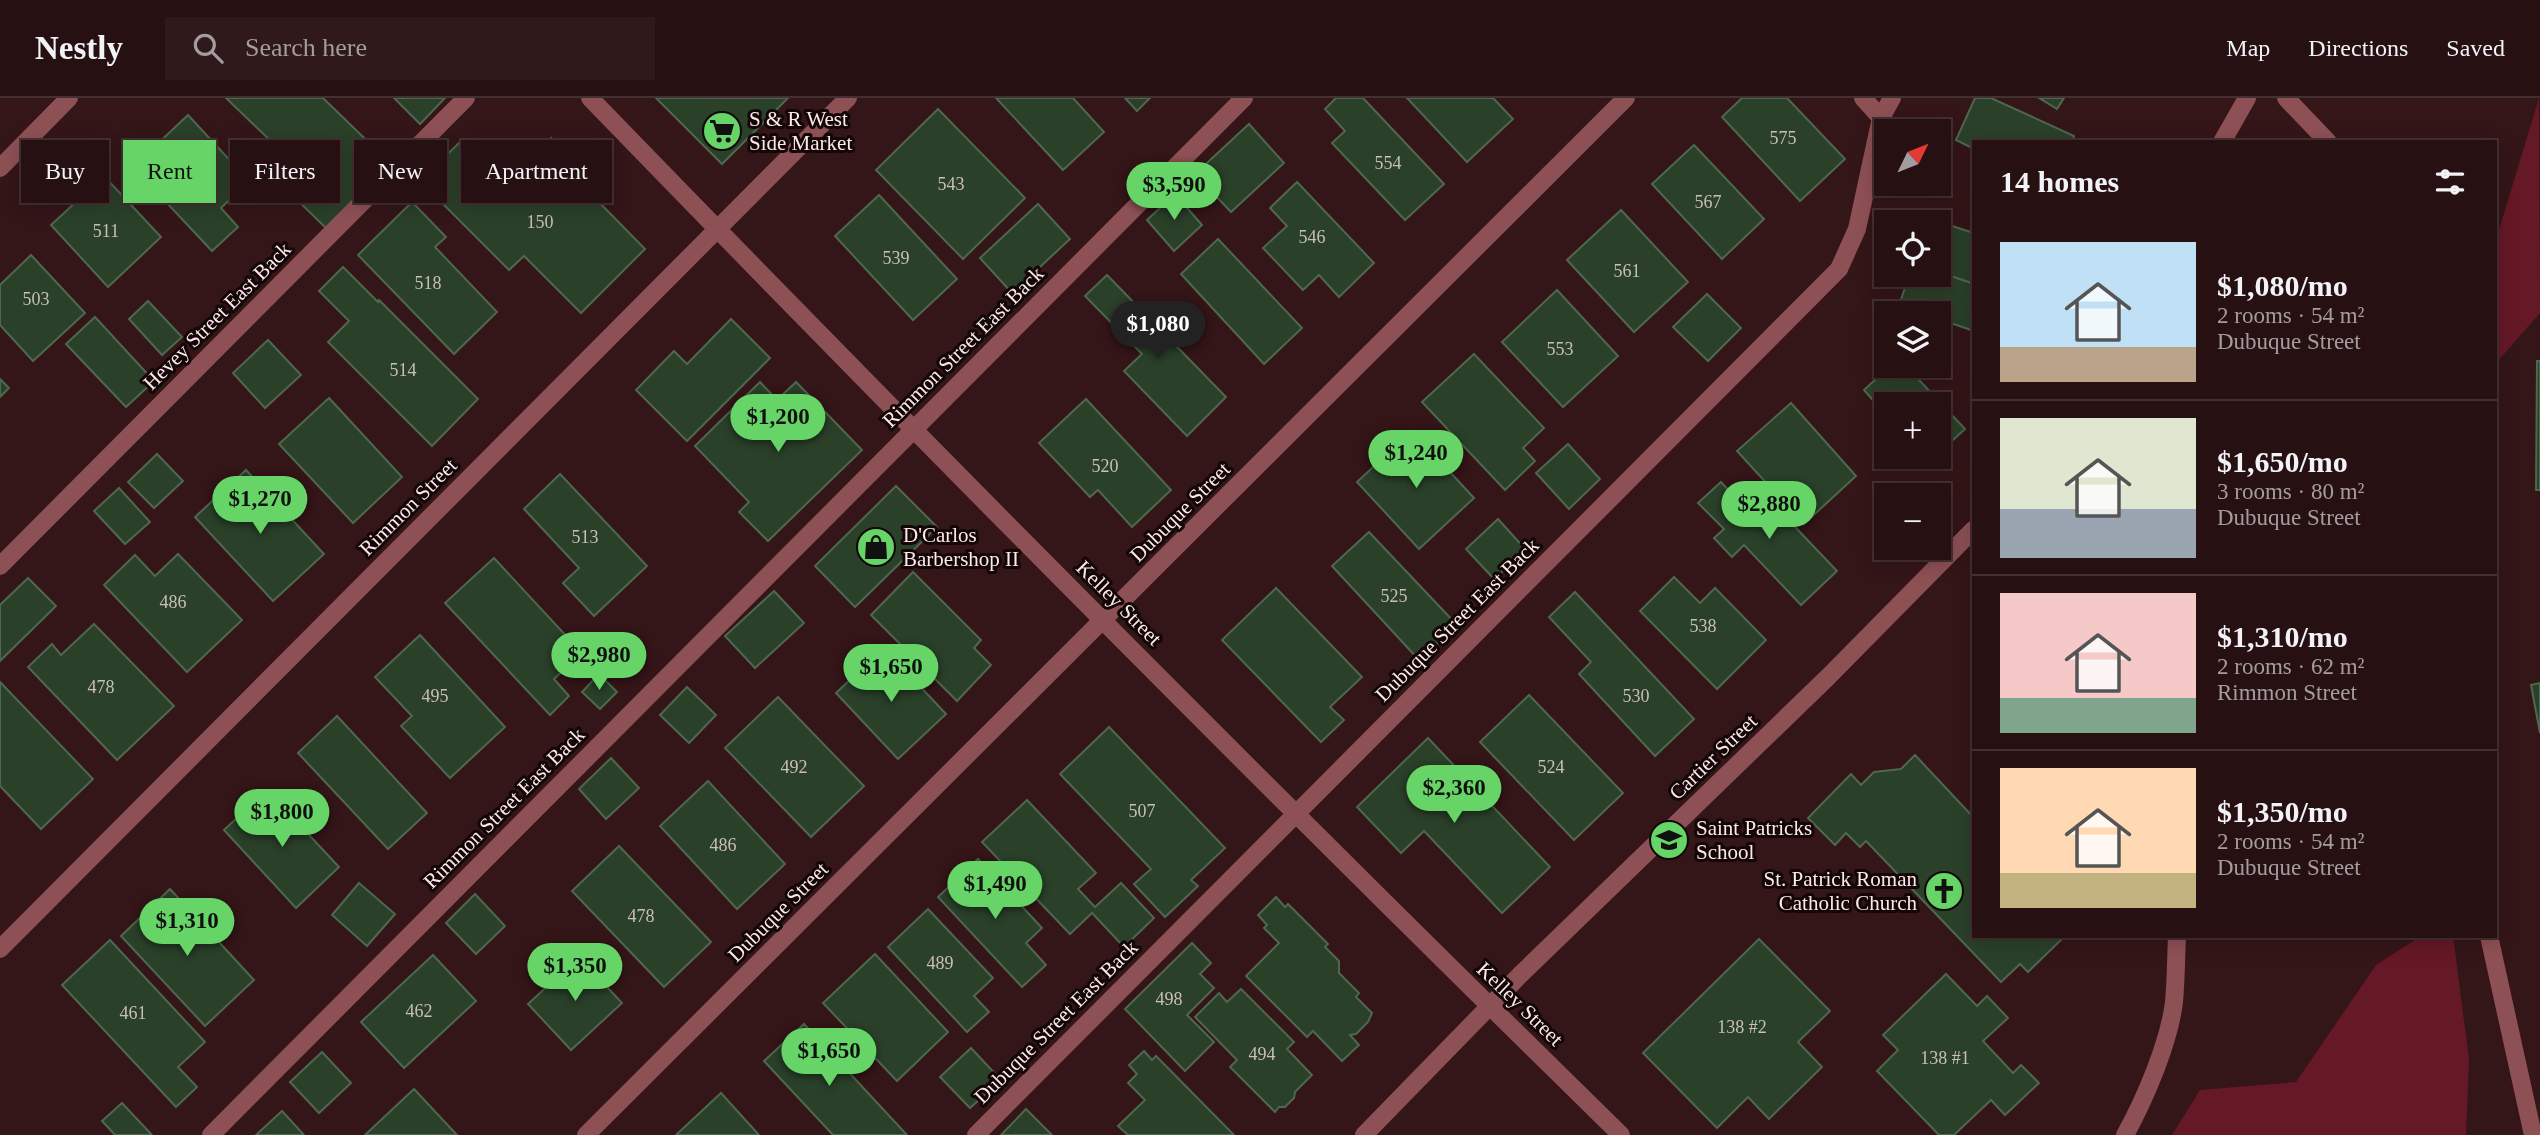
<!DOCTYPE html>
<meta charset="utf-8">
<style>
body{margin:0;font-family:Georgia,serif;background:#2f191b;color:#f1f3f6;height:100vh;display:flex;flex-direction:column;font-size:26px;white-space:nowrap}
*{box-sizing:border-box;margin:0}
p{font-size:23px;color:#a49d9f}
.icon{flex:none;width:38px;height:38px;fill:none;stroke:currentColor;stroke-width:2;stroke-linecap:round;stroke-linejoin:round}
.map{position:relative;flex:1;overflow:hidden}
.sheet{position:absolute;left:1972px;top:42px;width:525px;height:798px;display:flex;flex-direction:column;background:#271012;border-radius:0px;box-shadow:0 4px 18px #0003,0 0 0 2px #433032}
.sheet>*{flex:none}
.banner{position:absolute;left:21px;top:42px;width:665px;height:63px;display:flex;gap:14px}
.needle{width:46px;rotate:47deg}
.fabs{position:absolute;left:1874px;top:21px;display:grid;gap:14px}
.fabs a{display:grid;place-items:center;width:77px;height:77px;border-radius:0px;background:#271012;box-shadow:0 4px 18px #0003,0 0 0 2px #433032;font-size:35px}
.price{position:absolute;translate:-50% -60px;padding:0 16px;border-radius:24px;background:#66d466;color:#111;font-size:23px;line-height:46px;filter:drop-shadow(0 2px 4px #0008)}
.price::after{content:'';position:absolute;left:50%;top:42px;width:21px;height:16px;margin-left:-10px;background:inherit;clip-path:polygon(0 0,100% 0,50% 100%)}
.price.on{background:#222;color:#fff}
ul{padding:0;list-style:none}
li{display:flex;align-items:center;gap:21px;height:175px;padding:0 28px}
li+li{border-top:2px solid #433032}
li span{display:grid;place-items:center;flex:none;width:196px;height:140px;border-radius:0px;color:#555}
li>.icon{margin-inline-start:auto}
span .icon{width:84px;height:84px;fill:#fffc;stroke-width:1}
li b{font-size:30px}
h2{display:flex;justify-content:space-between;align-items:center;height:84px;padding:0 28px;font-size:30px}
.tag{padding:0 24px;border-radius:0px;background:#271012;box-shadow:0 4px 18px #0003,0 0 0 2px #433032;font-size:24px;line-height:63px}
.tag.on{background:#66d466;color:#111}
header{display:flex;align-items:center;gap:42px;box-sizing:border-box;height:98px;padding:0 35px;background:#271012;border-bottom:2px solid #433032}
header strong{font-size:33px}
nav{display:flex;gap:38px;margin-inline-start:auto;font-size:24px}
.search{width:490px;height:63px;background:#2f191b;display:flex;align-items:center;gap:18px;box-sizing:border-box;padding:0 24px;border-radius:0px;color:#a49d9f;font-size:26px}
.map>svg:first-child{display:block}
.green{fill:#651826}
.building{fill:#2a4029;stroke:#4f674e;stroke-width:2}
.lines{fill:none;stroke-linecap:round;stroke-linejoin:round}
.service{stroke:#8d5055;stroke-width:18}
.minor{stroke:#8d5055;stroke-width:18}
.tertiary{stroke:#8d5055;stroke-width:18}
.labels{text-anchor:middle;stroke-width:6;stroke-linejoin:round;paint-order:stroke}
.number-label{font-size:18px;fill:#cabeb9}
.poi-label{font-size:21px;fill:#ffe8e9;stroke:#120607;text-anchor:start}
.street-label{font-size:21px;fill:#ffe8e9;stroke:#120607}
</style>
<header>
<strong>Nestly</strong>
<div class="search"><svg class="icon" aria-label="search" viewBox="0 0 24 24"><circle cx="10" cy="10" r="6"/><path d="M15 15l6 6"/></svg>Search here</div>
<nav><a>Map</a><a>Directions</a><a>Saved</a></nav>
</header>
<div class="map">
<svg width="2540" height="1037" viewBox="0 0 2540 1037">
<rect width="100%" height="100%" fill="#341518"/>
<g class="green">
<path d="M 2539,0 L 2540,215 L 2496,265 L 2496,142 Z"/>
<path d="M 2421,838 L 2453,838 L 2469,961 L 2466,1037 L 2172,1037 L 2200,992 L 2296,984 L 2376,867 Z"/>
</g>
<g class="building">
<path d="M 226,0 L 323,0 L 391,66 L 328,132 L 288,93 L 305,76 Z"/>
<path d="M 394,0 L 445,0 L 420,26 Z"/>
<path d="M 656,0 L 788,0 L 722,66 Z"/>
<path d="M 996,0 L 1073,0 L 1104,34 L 1063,72 Z"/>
<path d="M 1125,0 L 1150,0 L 1137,13 Z"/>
<path d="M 1336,0 L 1363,0 L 1444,86 L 1405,122 L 1332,45 L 1345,33 L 1325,11 Z"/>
<path d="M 1407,0 L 1493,0 L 1513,21 L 1467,64 Z"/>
<path d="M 1742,0 L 1787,0 L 1845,61 L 1800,103 L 1722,19 Z"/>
<path d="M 1975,0 L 1991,0 L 2074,38 L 2072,44 L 1974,44 L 1974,51 L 1956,42 Z"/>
<path d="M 2039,0 L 2064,0 L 2057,11 Z"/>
<path d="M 938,11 L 1025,100 L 963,161 L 876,72 Z"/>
<path d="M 188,17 L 249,83 L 221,110 L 238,129 L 212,153 L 133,69 Z"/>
<path d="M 1249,26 L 1284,65 L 1231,114 L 1195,76 Z"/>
<path d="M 551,40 L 600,90 L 592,97 L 645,151 L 581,215 L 524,158 L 509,172 L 420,83 L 459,45 L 503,88 Z"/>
<path d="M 1694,47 L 1764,121 L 1722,161 L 1652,86 Z"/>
<path d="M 104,78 L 161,139 L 108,189 L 51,127 Z"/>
<path d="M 1297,84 L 1374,165 L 1339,199 L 1319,177 L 1303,192 L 1263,150 L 1287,128 L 1270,110 Z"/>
<path d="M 1175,96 L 1202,127 L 1174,153 L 1147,122 Z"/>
<path d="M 879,97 L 957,181 L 913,222 L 835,138 Z"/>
<path d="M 412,104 L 446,139 L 435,149 L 497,214 L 454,256 L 358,157 Z"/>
<path d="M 1038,106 L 1070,141 L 1012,195 L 980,160 Z"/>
<path d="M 1621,112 L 1688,184 L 1634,234 L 1567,162 Z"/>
<path d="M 1927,120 L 1974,135 L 1974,186 L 1939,174 L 1939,124 L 1926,124 Z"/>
<path d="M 1218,141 L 1302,230 L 1264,266 L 1181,176 Z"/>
<path d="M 31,157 L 85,215 L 33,263 L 0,227 L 0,187 Z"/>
<path d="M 343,169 L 378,204 L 379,202 L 478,301 L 432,348 L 328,244 L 349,223 L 319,193 Z"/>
<path d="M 1939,174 L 1974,186 L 1974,233 L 1939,221 L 1939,215 L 1921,215 L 1899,208 L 1909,177 L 1939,177 Z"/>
<path d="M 1107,177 L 1226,299 L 1187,338 L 1124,273 L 1142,256 L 1085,198 Z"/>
<path d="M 1557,192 L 1618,258 L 1563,309 L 1502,244 Z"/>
<path d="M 1707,196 L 1741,230 L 1708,263 L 1673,229 Z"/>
<path d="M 148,203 L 182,239 L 162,257 L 129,221 Z"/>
<path d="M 95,219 L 154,283 L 126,309 L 66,246 Z"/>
<path d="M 731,221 L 770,260 L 687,343 L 636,292 L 674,253 L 687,266 Z"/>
<path d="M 268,242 L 301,277 L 265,310 L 233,275 Z"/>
<path d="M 1474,256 L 1544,330 L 1523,350 L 1535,363 L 1505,392 L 1422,304 Z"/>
<path d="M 2537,263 L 2540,263 L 2540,392 L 2536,392 Z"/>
<path d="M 1890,268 L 1906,268 L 1965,331 L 1939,355 L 1939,306 L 1886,306 L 1886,317 L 1864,292 Z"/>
<path d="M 0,281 L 9,290 L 0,299 Z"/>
<path d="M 760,284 L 777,302 L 796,284 L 862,352 L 768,443 L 739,414 L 749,404 L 695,348 Z"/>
<path d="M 329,300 L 402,379 L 353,425 L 279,346 Z"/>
<path d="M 1086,301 L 1171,392 L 1132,429 L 1098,392 L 1090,399 L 1039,345 Z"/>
<path d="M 1791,305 L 1856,378 L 1804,426 L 1737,353 Z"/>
<path d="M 1412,333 L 1474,400 L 1419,451 L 1357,384 Z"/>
<path d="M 1568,346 L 1600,381 L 1569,411 L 1536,375 Z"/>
<path d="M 157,356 L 183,383 L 154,410 L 128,384 Z"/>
<path d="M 246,372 L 324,456 L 273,503 L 195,419 Z"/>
<path d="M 560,376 L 647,468 L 594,518 L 563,485 L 579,470 L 524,411 Z"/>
<path d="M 1721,384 L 1742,407 L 1759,391 L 1837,473 L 1801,507 L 1744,447 L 1732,459 L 1714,440 L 1724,431 L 1698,405 Z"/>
<path d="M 896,388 L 937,429 L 855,509 L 815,468 Z"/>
<path d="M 119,390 L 150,424 L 125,446 L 94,413 Z"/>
<path d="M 1498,421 L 1526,452 L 1494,481 L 1466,451 Z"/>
<path d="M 1369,434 L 1457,527 L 1419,562 L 1332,468 Z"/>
<path d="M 178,456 L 242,522 L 187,574 L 104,487 L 135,457 L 155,478 Z"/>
<path d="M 494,460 L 582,555 L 554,581 L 569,598 L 550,617 L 445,505 Z"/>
<path d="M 913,474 L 981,542 L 974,550 L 991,567 L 957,603 L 871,517 Z"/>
<path d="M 1674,479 L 1700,505 L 1715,490 L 1766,542 L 1717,591 L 1640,513 Z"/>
<path d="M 28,480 L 56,508 L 0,563 L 0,507 Z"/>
<path d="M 1276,490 L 1362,579 L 1330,609 L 1344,622 L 1321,644 L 1222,542 Z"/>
<path d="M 774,493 L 804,525 L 755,570 L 725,538 Z"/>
<path d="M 1575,494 L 1694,621 L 1655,658 L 1579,576 L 1591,564 L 1549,519 Z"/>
<path d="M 94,526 L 174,608 L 117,662 L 28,569 L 52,546 L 61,557 Z"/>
<path d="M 420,537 L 505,629 L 450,680 L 401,628 L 412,618 L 375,579 Z"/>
<path d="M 884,550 L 946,616 L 898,661 L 836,595 Z"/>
<path d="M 599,576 L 617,594 L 600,611 L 582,594 Z"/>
<path d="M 0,584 L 93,681 L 41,731 L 0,688 Z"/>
<path d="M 2540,585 L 2540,635 L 2531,587 Z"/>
<path d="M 687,589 L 716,617 L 689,645 L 660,617 Z"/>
<path d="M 1529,597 L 1623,695 L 1574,742 L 1480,644 Z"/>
<path d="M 778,599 L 864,688 L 811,739 L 725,650 Z"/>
<path d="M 337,618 L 427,715 L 388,751 L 298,655 Z"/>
<path d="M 1109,629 L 1225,750 L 1191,782 L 1198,788 L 1165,819 L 1134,786 L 1151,771 L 1060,676 Z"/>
<path d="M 1428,640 L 1550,769 L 1502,815 L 1424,733 L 1401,755 L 1357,709 Z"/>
<path d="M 1915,657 L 1974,720 L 1974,838 L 2065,838 L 2028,874 L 2020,866 L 2001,884 L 1866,743 L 1860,749 L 1846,735 L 1835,747 L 1808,720 L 1851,676 L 1861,687 L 1874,674 L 1901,671 Z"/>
<path d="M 611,660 L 639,690 L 606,721 L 579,691 Z"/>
<path d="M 708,683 L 785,766 L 737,811 L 660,728 Z"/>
<path d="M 267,692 L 339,769 L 296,810 L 224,732 Z"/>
<path d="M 1027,702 L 1096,775 L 1078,791 L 1095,809 L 1121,785 L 1154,820 L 1124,849 L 1092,815 L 1070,836 L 982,744 Z"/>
<path d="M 619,748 L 711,844 L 664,889 L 572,793 Z"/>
<path d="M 978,761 L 1042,830 L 1026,845 L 1046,867 L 1022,889 L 938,799 Z"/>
<path d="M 359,785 L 395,816 L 367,848 L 332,817 Z"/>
<path d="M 170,791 L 254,882 L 205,928 L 121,838 Z"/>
<path d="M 475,796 L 505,828 L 476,856 L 446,825 Z"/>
<path d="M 1276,799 L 1285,809 L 1288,806 L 1328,846 L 1325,849 L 1339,863 L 1339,875 L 1359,895 L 1356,899 L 1372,915 L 1368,924 L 1356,936 L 1350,937 L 1359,947 L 1342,963 L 1313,933 L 1307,939 L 1246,878 L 1279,845 L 1264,830 L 1267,827 L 1258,817 Z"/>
<path d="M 928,811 L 993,880 L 974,898 L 989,914 L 967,934 L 888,849 Z"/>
<path d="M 1759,841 L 1830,913 L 1798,944 L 1822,969 L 1769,1021 L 1748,999 L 1717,1030 L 1643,955 Z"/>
<path d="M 110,842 L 205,944 L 178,969 L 197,989 L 176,1009 L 62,887 Z"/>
<path d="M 1192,845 L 1211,865 L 1200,876 L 1214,890 L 1187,917 L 1214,944 L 1185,973 L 1125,911 Z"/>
<path d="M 875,856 L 948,934 L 897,983 L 823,905 Z"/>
<path d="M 433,857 L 476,903 L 404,970 L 361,924 Z"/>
<path d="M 579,859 L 622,905 L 571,952 L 528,906 Z"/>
<path d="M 1946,876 L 1977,908 L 1987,898 L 2008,920 L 1983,943 L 2013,975 L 2021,967 L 2039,985 L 2005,1017 L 1991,1002 L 1954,1037 L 1939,1037 L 1877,973 L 1898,952 L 1883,937 Z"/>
<path d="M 1241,891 L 1294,944 L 1287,951 L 1312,977 L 1295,994 L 1294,1000 L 1285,1009 L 1279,1009 L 1275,1014 L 1230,969 L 1237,962 L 1195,919 L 1219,895 L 1227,904 Z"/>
<path d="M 804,926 L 907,1037 L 833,1037 L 764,963 Z"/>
<path d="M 971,950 L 1001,982 L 970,1010 L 940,979 Z"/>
<path d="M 1144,953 L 1152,962 L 1156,958 L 1234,1037 L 1128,1037 L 1118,1028 L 1145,1002 L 1128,985 L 1137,976 L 1129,967 Z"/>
<path d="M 322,954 L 351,985 L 319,1015 L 290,984 Z"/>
<path d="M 414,991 L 457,1037 L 365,1037 Z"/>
<path d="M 721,995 L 759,1037 L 676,1037 Z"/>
<path d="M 122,1005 L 152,1037 L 115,1037 L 102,1023 Z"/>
<path d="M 1026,1011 L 1052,1037 L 1001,1037 Z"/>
<path d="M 282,1013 L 304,1037 L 256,1037 Z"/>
</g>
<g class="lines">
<g class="service">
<path d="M 1881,20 L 1892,0"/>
<path d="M 0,468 L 466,0"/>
<path d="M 211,1037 L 1244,0"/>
<path d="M 976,1037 L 1839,171 L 1857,131 L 1881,20 L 1863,0"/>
</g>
<g class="minor">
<path d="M 2286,0 L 2328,44"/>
<path d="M 0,70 L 69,0"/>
<path d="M 2489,838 L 2533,1037"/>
<path d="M 0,851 L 848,0"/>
<path d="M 586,1037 L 1626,0"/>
<path d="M 1364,1037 L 1520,877 L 1828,579 L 1974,431"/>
</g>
<g class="tertiary">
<path d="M 590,0 C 929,350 1273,696 1621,1037"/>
<path d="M 2222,44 L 2247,0"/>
<path d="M 2125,1037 C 2145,1001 2169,945 2174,904 C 2176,882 2176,860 2177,838"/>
</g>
</g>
<defs>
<symbol id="supermarket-disc" viewBox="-11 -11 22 22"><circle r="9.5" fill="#66d466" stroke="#120607"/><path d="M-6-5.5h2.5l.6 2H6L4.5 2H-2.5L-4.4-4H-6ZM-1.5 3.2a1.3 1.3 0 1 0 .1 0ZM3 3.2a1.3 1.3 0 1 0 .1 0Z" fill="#111"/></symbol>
<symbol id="shop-disc" viewBox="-11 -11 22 22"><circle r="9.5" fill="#66d466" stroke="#120607"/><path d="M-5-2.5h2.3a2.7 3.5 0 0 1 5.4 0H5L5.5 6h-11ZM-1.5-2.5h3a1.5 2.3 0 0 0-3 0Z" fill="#111"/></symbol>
<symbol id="school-disc" viewBox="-11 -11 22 22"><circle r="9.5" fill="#66d466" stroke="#120607"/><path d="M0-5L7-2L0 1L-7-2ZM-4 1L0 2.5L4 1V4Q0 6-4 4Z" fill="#111"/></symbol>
<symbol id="church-disc" viewBox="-11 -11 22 22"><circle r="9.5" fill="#66d466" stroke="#120607"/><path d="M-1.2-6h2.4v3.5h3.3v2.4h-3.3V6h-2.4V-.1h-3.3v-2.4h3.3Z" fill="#111"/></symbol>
</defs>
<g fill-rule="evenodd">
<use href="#supermarket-disc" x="700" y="11" width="44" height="44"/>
<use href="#shop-disc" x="854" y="427" width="44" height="44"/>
<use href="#school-disc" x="1647" y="720" width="44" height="44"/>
<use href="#church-disc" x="1922" y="771" width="44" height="44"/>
</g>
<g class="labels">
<g class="number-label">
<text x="1783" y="46">575</text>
<text x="1388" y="71">554</text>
<text x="951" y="92">543</text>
<text x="1708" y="110">567</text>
<text x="540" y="130">150</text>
<text x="106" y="139">511</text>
<text x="1312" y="145">546</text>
<text x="896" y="166">539</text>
<text x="1627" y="179">561</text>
<text x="428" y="191">518</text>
<text x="36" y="207">503</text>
<text x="1560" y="257">553</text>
<text x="403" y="278">514</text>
<text x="1105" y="374">520</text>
<text x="585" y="445">513</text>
<text x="1394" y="504">525</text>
<text x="173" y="510">486</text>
<text x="1703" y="534">538</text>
<text x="101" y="595">478</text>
<text x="435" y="604">495</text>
<text x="1636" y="604">530</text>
<text x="794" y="675">492</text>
<text x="1551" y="675">524</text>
<text x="1142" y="719">507</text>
<text x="723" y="753">486</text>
<text x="641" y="824">478</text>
<text x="940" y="871">489</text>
<text x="1169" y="907">498</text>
<text x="419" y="919">462</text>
<text x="133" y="921">461</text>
<text x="1742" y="935">138 #2</text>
<text x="1262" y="962">494</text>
<text x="1945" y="966">138 #1</text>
</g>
<g class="poi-label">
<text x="749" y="28">S &amp; R West<tspan x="749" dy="24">Side Market</tspan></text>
<text x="903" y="444">D'Carlos<tspan x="903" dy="24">Barbershop II</tspan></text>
<text x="1696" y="737">Saint Patricks<tspan x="1696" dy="24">School</tspan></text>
<text x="1917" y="788" text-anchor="end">St. Patrick Roman<tspan x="1917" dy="24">Catholic Church</tspan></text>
</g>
<g class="street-label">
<text transform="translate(217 218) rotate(-45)" y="7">Hevey Street East Back</text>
<text transform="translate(963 249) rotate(-45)" y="7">Rimmon Street East Back</text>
<text transform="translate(408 409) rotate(-45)" y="7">Rimmon Street</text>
<text transform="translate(1180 414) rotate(-45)" y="7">Dubuque Street</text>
<text transform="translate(1119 505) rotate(45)" y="7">Kelley Street</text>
<text transform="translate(1457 522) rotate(-45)" y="7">Dubuque Street East Back</text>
<text transform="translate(1713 659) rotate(-44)" y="7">Cartier Street</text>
<text transform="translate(504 710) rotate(-45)" y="7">Rimmon Street East Back</text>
<text transform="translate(778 814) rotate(-45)" y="7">Dubuque Street</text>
<text transform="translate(1520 906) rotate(44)" y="7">Kelley Street</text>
<text transform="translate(1056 924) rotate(-45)" y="7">Dubuque Street East Back</text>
</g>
</g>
</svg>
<div class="fabs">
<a><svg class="needle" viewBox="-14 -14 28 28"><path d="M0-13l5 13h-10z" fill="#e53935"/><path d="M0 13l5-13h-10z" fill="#a49d9f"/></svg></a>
<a><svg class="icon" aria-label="locate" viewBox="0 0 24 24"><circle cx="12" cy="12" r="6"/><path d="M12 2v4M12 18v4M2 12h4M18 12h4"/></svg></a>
<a><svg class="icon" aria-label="layers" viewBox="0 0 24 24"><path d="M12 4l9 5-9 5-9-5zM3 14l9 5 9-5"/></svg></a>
<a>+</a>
<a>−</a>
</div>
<b class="price" style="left:1174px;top:124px">$3,590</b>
<b class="price on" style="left:1158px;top:263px">$1,080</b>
<b class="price" style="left:778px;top:356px">$1,200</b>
<b class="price" style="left:1416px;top:392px">$1,240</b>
<b class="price" style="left:260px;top:438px">$1,270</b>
<b class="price" style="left:1769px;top:443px">$2,880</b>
<b class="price" style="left:599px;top:594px">$2,980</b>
<b class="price" style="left:891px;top:606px">$1,650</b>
<b class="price" style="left:1454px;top:727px">$2,360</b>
<b class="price" style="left:282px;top:751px">$1,800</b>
<b class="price" style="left:995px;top:823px">$1,490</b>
<b class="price" style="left:187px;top:860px">$1,310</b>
<b class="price" style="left:575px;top:905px">$1,350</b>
<b class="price" style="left:829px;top:990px">$1,650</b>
<div class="banner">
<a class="tag">Buy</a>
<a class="tag on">Rent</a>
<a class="tag">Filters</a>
<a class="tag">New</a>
<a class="tag">Apartment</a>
</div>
<section class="sheet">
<h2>14 homes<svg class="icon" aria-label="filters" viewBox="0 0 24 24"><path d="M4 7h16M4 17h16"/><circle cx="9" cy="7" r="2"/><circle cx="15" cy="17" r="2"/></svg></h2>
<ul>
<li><span style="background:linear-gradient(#bfe0f5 75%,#b9a48a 0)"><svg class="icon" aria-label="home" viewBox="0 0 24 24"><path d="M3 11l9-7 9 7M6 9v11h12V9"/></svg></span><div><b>$1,080/mo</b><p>2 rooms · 54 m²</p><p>Dubuque Street</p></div></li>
<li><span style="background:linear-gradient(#dfe7d0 65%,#9aa5b1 0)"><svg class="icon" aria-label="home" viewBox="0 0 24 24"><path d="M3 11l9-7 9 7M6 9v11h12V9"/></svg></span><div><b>$1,650/mo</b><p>3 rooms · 80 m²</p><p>Dubuque Street</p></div></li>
<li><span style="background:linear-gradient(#f6c9c9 75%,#7fa58c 0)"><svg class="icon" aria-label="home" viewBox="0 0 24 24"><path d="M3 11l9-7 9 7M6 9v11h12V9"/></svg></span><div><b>$1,310/mo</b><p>2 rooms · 62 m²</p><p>Rimmon Street</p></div></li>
<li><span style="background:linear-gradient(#ffd9b3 75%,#c2b280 0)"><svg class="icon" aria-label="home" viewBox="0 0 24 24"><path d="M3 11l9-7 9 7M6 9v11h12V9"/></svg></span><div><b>$1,350/mo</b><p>2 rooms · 54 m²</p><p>Dubuque Street</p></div></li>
</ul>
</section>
</div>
